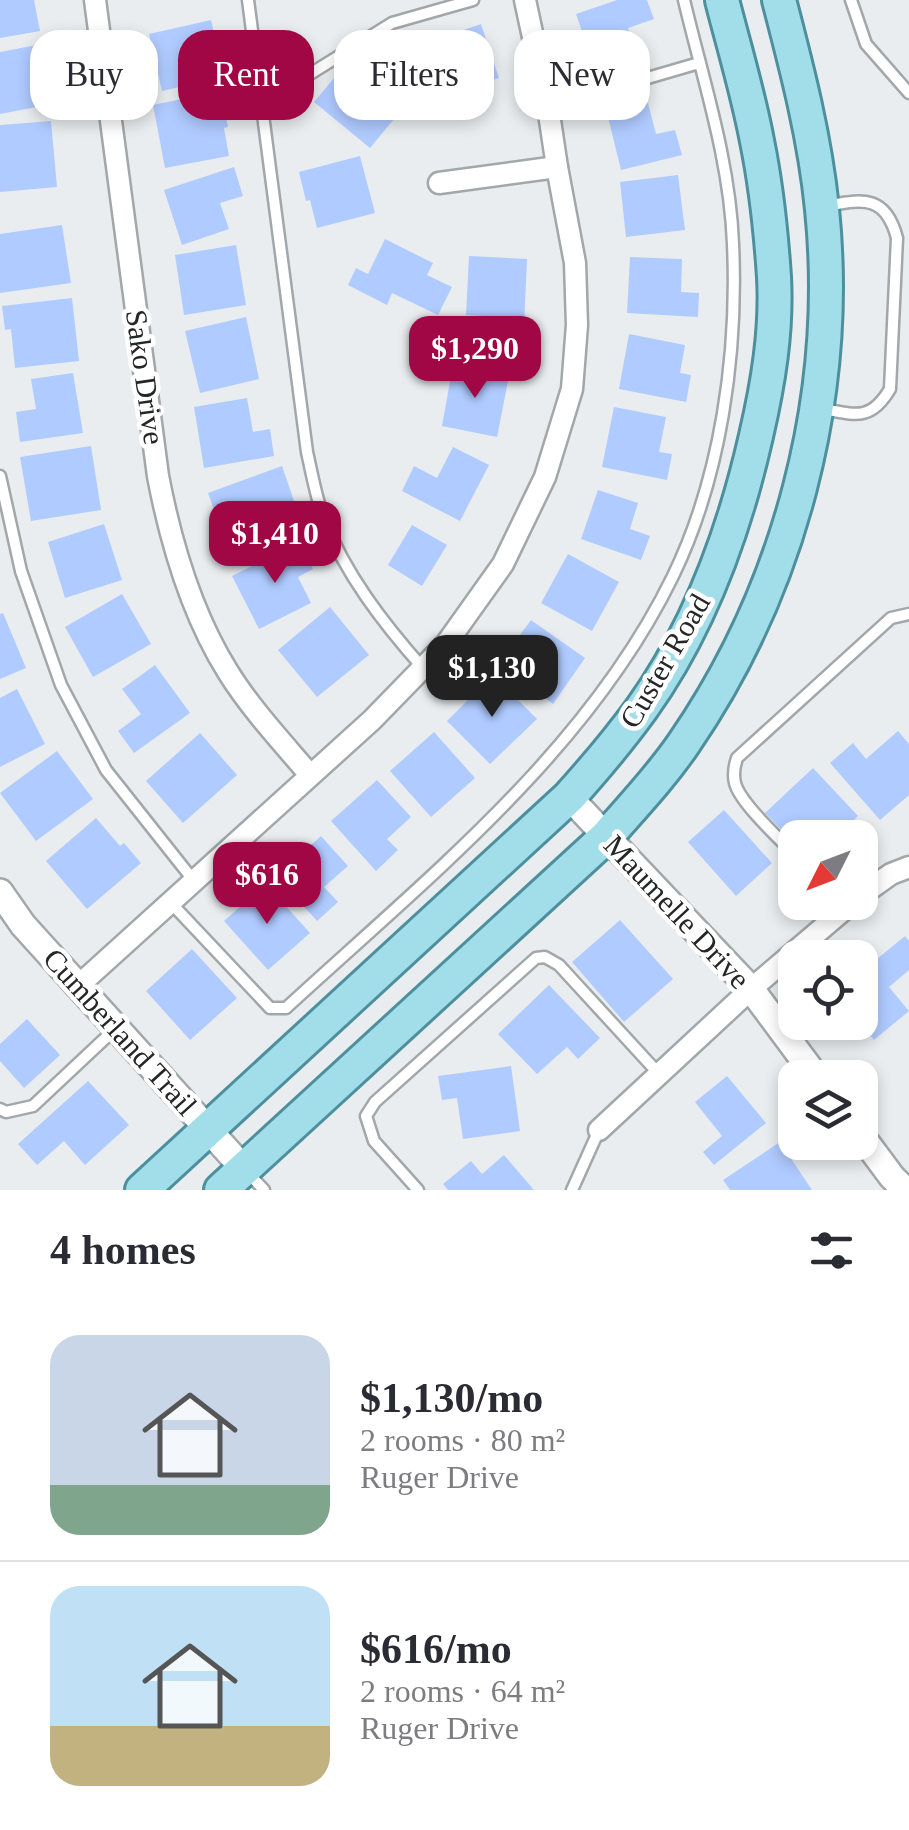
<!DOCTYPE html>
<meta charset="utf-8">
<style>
body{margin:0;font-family:"Times New Roman",serif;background:#f2f2f3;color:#2b2b33;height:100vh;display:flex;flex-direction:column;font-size:38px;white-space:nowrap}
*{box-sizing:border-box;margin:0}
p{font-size:32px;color:#7c7c81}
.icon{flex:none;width:55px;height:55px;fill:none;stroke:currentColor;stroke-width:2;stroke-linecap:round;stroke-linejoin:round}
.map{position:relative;height:1190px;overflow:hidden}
.side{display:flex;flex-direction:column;background:#fff;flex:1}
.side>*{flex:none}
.banner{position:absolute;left:30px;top:30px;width:850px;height:90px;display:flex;gap:20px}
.needle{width:65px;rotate:228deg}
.buttons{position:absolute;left:778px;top:820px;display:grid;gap:20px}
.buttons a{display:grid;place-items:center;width:100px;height:100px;border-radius:20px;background:#fff;box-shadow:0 5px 15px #0003;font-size:50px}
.price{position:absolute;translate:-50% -85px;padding:0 22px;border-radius:20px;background:#a10645;color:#fff;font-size:32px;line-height:65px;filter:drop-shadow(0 2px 5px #0008)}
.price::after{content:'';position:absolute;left:50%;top:60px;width:30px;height:22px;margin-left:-15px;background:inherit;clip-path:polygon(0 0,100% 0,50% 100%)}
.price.on{background:#222;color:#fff}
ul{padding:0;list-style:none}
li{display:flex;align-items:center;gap:30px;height:250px;padding:0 50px}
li+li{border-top:2px solid #e1e1e2}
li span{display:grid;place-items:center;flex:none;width:280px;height:200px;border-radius:30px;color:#555}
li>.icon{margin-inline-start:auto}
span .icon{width:120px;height:120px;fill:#fffc;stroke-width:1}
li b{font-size:42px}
h2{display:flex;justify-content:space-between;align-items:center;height:120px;padding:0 50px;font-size:42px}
.chip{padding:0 35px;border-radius:30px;background:#fff;box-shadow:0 5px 15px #0003;font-size:35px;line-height:90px}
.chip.on{background:#a10645;color:#fff}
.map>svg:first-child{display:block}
.building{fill:#b0cbff}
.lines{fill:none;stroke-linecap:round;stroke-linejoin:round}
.service-casing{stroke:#a2a7a9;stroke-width:15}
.minor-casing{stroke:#a2a7a9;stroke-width:25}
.tertiary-casing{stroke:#a2a7a9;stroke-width:30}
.primary-casing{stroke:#4d8f9c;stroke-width:38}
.service{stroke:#fff;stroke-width:10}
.minor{stroke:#fff;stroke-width:20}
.tertiary{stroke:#fff;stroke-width:25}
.primary{stroke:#a1dee9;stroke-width:32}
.labels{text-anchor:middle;stroke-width:9;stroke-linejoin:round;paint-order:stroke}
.street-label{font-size:30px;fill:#252627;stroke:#fff}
</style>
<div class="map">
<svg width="909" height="1190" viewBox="0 0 909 1190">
<rect width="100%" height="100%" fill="#e9edf0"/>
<g class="building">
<path d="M 0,0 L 34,0 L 40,31 L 0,38 Z"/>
<path d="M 617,0 L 647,0 L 654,19 L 628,28 L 638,60 L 597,74 L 576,14 Z"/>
<path d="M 211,20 L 224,77 L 162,91 L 149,34 Z"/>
<path d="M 481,24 L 499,78 L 437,99 L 425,63 L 462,51 L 455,33 Z"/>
<path d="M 37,45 L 47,105 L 0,114 L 0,52 Z"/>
<path d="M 377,54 L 419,89 L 370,148 L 314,102 L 335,77 L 349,88 Z"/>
<path d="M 221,91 L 228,127 L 224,128 L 229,156 L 165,168 L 153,105 Z"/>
<path d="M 648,103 L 656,134 L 675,130 L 682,155 L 621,170 L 607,113 Z"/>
<path d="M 51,121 L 57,187 L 0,192 L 0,125 Z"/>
<path d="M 360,156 L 375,213 L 317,228 L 310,200 L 306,201 L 299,172 Z"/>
<path d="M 234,167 L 243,196 L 220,203 L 229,229 L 182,245 L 164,190 Z"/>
<path d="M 678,175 L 685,230 L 626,237 L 620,182 Z"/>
<path d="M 62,225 L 71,283 L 0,293 L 0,234 Z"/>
<path d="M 385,239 L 433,263 L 427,275 L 452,287 L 438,315 L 392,293 L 387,305 L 348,285 L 356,268 L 368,274 Z"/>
<path d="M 236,245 L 246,305 L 184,315 L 175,255 Z"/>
<path d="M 469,256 L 527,259 L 524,326 L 500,325 L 501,317 L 466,315 Z"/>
<path d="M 630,257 L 682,259 L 681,292 L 699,293 L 698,317 L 627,313 Z"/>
<path d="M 72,298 L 79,361 L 15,368 L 11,329 L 5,330 L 2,306 Z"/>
<path d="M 246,317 L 259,379 L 200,393 L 185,331 Z"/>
<path d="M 629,334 L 685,345 L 680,373 L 691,375 L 686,402 L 619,389 Z"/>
<path d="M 453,365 L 509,376 L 497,437 L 442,426 Z"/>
<path d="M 73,373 L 83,433 L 20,442 L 16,412 L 36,409 L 31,379 Z"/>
<path d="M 247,398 L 253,432 L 270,429 L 274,456 L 204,468 L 194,407 Z"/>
<path d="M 614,407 L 666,417 L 659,452 L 672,454 L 667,480 L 602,467 Z"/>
<path d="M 91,446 L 101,510 L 31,521 L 20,457 Z"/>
<path d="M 453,447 L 489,465 L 460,521 L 402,491 L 414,466 L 437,478 Z"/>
<path d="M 282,466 L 302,524 L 229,551 L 208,493 Z"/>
<path d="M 598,490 L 638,503 L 630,529 L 650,536 L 641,560 L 581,539 Z"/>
<path d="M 104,524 L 122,580 L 65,598 L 48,542 Z"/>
<path d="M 412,525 L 447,545 L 422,586 L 388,565 Z"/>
<path d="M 300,542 L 313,569 L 298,577 L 311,603 L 259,629 L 232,576 Z"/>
<path d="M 568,554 L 619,582 L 592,631 L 541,603 Z"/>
<path d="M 122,594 L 151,644 L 93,677 L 65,627 Z"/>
<path d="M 330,607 L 369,655 L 317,697 L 278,650 Z"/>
<path d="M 3,613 L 26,668 L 0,679 L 0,614 Z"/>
<path d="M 531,620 L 585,658 L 553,704 L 498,665 Z"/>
<path d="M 155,665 L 190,713 L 134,753 L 118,731 L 141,714 L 122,689 Z"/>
<path d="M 493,675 L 537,719 L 490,764 L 447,721 Z"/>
<path d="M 17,689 L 45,744 L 0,767 L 0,698 Z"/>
<path d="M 898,731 L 909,744 L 909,795 L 880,820 L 830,763 L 853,743 L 866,759 Z"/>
<path d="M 434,732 L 475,778 L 431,817 L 390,771 Z"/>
<path d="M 200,733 L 237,775 L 183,823 L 146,781 Z"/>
<path d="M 57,751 L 93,799 L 36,841 L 0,793 Z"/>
<path d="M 813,768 L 858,816 L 835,838 L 795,838 L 795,844 L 765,813 Z"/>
<path d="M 377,780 L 411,817 L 387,839 L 398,850 L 376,871 L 331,821 Z"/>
<path d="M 724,810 L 772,863 L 736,896 L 688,842 Z"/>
<path d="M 96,818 L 120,846 L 124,843 L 141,863 L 87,909 L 46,861 Z"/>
<path d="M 321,836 L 348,866 L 324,887 L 338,902 L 317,921 L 276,876 Z"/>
<path d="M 266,884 L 310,933 L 268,970 L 224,921 Z"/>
<path d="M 620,920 L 673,979 L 624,1022 L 572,962 Z"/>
<path d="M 905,936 L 909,941 L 909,970 L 889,987 L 909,1011 L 874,1040 L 860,1023 L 860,973 Z"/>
<path d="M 192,949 L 237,998 L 190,1040 L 146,991 Z"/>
<path d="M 549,985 L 600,1038 L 578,1059 L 567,1047 L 537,1074 L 498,1034 Z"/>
<path d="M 27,1019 L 60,1055 L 24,1088 L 0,1061 L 0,1044 Z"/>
<path d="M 511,1066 L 520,1131 L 463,1139 L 457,1098 L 442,1100 L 438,1076 Z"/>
<path d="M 727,1076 L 766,1123 L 714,1165 L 703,1152 L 722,1136 L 695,1102 Z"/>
<path d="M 88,1081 L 129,1125 L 85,1165 L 64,1141 L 37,1165 L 18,1144 Z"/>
<path d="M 780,1142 L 812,1190 L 730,1190 L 723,1180 Z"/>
<path d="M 504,1155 L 534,1190 L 448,1190 L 443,1184 L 471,1161 L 482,1174 Z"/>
</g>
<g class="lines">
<defs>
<g id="service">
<path d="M 248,0 L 307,452 C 312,474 316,498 324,519 C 345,574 384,624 422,667"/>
<path d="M 851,0 L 866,44 L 909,93"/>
<path d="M 261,101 L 294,84 L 392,23 L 473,0"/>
<path d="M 548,107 L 699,63"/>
<path d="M 823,409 C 856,415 871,421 890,389 L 897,238 C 885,193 861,200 825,206"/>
<path d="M 0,476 L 21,571 L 61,685 L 106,770 L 194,881"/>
<path d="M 795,855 C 780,839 740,803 735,783 C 733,775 734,767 737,758 L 891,618 L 909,614"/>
<path d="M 171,903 L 270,1008 L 286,1008 C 426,879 588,751 673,576 C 721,477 738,354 733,244 C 730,161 703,80 684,0"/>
<path d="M 0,1109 L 6,1112 L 33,1106 L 115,1029"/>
<path d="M 248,1173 L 264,1190"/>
<path d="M 418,1190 L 374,1141 L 366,1116 L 375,1102 L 536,958 L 545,957 L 559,965 L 659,1074"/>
<path d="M 572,1190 L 599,1130"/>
</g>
<g id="minor">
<path d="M 95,0 L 158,476 C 171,544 191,613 228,672 C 251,709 282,742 310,775"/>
<path d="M 439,183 L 557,167"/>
<path d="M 860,896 L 891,874 L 909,867"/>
<path d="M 78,986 L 372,720 L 446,644 L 503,564 L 545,477 L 572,389 L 577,325 L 575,263 L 557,167 L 548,107 L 525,0"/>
<path d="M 599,1130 L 751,989 L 853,902"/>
</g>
<g id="tertiary">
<path d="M 569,797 L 751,989 L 817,1078"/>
<path d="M 0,892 L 23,925 L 244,1169"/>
<path d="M 860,1134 L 892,1177 L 905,1190"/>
</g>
<g id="primary">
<path d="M 142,1190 L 569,797 C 595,768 619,740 642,708 C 700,627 734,533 756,436 C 768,384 777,331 774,277 C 771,232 766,185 757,141 C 748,93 734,47 722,0"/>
<path d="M 221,1190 L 606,837 C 633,806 661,777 684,743 C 790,589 841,395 822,209 C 815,138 797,69 779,0"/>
</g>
</defs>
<use href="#service" class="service-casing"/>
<use href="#minor" class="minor-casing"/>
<use href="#tertiary" class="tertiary-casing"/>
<use href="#primary" class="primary-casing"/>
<use href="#service" class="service"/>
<use href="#minor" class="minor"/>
<use href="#tertiary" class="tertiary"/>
<use href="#primary" class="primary"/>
</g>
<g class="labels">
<g class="street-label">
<text transform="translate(145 377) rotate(82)" y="10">Sako Drive</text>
<text transform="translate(665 661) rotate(-60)" y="10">Custer Road</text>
<text transform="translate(677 912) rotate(47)" y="10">Maumelle Drive</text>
<text transform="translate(120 1032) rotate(48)" y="10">Cumberland Trail</text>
</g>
</g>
</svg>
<div class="buttons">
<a><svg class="needle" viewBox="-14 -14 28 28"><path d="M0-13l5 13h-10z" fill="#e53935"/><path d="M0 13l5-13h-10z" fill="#7c7c81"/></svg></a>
<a><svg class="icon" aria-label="locate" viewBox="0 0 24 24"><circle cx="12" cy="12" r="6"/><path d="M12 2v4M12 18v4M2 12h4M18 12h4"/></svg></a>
<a><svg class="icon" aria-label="layers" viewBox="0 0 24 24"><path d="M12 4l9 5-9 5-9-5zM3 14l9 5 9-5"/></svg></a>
</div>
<b class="price" style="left:475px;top:401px">$1,290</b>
<b class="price" style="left:275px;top:586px">$1,410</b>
<b class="price on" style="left:492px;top:720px">$1,130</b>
<b class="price" style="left:267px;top:927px">$616</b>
<div class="banner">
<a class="chip">Buy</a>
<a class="chip on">Rent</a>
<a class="chip">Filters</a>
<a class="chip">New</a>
</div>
</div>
<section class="side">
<h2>4 homes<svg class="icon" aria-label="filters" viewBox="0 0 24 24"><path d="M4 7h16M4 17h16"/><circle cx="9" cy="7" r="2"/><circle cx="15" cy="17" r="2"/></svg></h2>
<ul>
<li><span style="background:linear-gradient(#c9d6e8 75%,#7fa58c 0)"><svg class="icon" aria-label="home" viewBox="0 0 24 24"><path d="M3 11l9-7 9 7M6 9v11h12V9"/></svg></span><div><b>$1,130/mo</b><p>2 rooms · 80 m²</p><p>Ruger Drive</p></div></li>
<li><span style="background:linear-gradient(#bfe0f5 70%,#c2b280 0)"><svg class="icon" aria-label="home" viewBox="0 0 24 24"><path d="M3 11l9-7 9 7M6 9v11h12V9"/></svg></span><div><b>$616/mo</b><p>2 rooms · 64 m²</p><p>Ruger Drive</p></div></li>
</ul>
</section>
